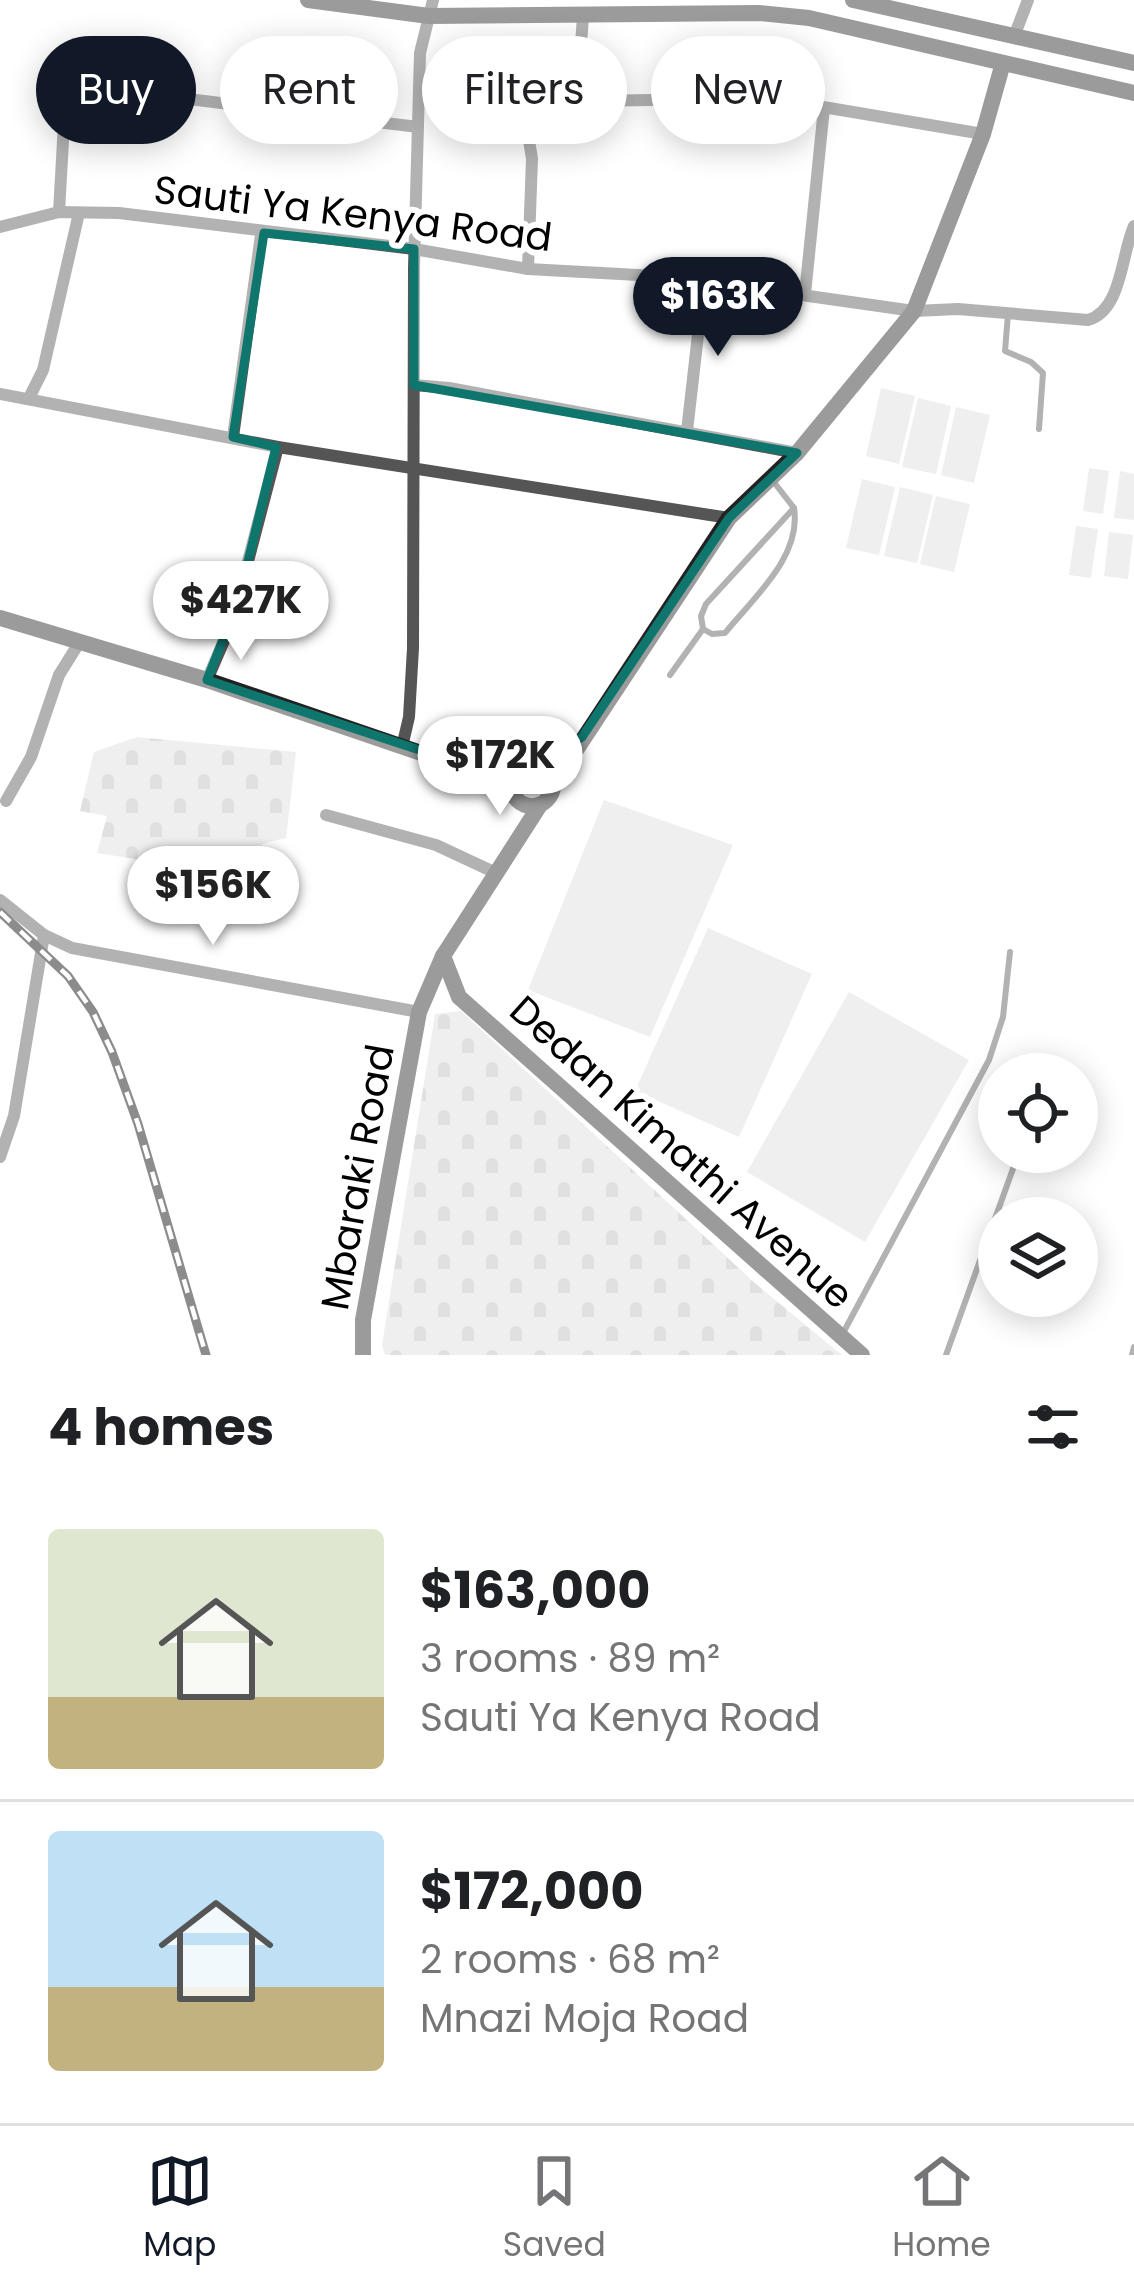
<!DOCTYPE html>
<meta charset="utf-8">
<style>
body{margin:0;font-family:Poppins,sans-serif;background:#f2f2f2;color:#202124;height:100vh;display:flex;flex-direction:column;font-size:45px;white-space:nowrap}
*{box-sizing:border-box;margin:0}
p{font-size:39px;color:#757577}
.icon{flex:none;width:66px;height:66px;fill:none;stroke:currentColor;stroke-width:2;stroke-linecap:round;stroke-linejoin:round}
.map{position:relative;height:1355px;overflow:hidden}
.drawer{display:flex;flex-direction:column;background:#fff;flex:1}
.drawer>*{flex:none}
.hud{position:absolute;left:36px;top:36px;width:1062px;height:108px;display:flex;gap:24px}
.tools{position:absolute;left:978px;top:1053px;display:grid;gap:24px}
.tools a{display:grid;place-items:center;width:120px;height:120px;border-radius:50%;background:#fff;box-shadow:0 6px 30px #0003;font-size:60px}
.price{position:absolute;translate:-50% -102px;padding:0 27px;border-radius:42px;background:#fff;color:#222;font-size:39px;line-height:78px;filter:drop-shadow(0 3px 6px #0008)}
.price::after{content:'';position:absolute;left:50%;top:72px;width:36px;height:27px;margin-left:-18px;background:inherit;clip-path:polygon(0 0,100% 0,50% 100%)}
.price.current{background:#111827;color:#fff}
ul{padding:0;list-style:none}
li{display:flex;align-items:center;gap:36px;height:300px;padding:0 48px}
li+li{border-top:3px solid #e0e0e0}
li span{display:grid;place-items:center;flex:none;width:336px;height:240px;border-radius:12px;color:#555}
li>.icon{margin-inline-start:auto}
span .icon{width:144px;height:144px;fill:#fffc;stroke-width:1}
li b{font-size:51px}
h2{display:flex;justify-content:space-between;align-items:center;height:144px;padding:0 48px;font-size:51px}
.pill{padding:0 42px;border-radius:54px;background:#fff;box-shadow:0 6px 30px #0003;font-size:42px;line-height:108px}
.pill.current{background:#111827;color:#fff}
.tabs{display:flex;justify-content:space-around;align-items:center;height:168px;border-top:3px solid #e0e0e0;background:#fff;font-size:33px;color:#757577}
.tabs a{display:grid;justify-items:center;gap:6px}
.tabs .current{color:#111827}
.map>svg:first-child{display:block}
.green{fill:#dcdcdc}
.cemetery{fill:url(#cemetery-stones)}
.lines{fill:none;stroke-linecap:round;stroke-linejoin:round}
.lane{stroke:#555;stroke-width:6}
.street{stroke:#555;stroke-width:12}
.secondary{stroke:#222;stroke-width:16}
.rail-casing{stroke:#000;stroke-width:9}
.rail{stroke:#fff;stroke-width:4.5;stroke-dasharray:14;stroke-linecap:butt}
.marked{fill:none;stroke:#0f766e;stroke-width:9;stroke-linejoin:round}
.labels{text-anchor:middle;stroke-width:12;stroke-linejoin:round;paint-order:stroke}
.street-label{font-size:39px;fill:#000;stroke:#fff}
</style>
<div class="map">
<svg width="1134" height="1355" viewBox="0 0 1134 1355">
<defs>
<pattern id="cemetery-stones" width="16" height="16" patternUnits="userSpaceOnUse" patternTransform="scale(3)"><rect width="16" height="16" fill="#dcdcdc"/><path d="M2 7V4a2 2 0 0 1 4 0v3zM10 15v-3a2 2 0 0 1 4 0v3z" fill="#bbb"/></pattern>
</defs>
<rect width="100%" height="100%" fill="#fff"/>
<g class="green">
<path d="M 881,388 L 915,396 L 899,464 L 866,456 Z"/>
<path d="M 918,398 L 951,406 L 936,474 L 902,467 Z"/>
<path d="M 956,407 L 990,415 L 974,483 L 941,475 Z"/>
<path d="M 1089,468 L 1109,471 L 1103,514 L 1083,511 Z"/>
<path d="M 1120,471 L 1134,474 L 1134,520 L 1114,518 Z"/>
<path d="M 862,479 L 895,487 L 879,555 L 846,548 Z"/>
<path d="M 900,487 L 933,495 L 917,563 L 884,556 Z"/>
<path d="M 936,496 L 970,504 L 954,572 L 920,564 Z"/>
<path d="M 1076,526 L 1098,529 L 1091,578 L 1069,575 Z"/>
<path d="M 1109,532 L 1133,535 L 1128,579 L 1104,576 Z"/>
<path d="M 604,800 L 733,845 L 650,1037 L 528,990 Z"/>
<path d="M 708,928 L 812,974 L 739,1137 L 635,1091 Z"/>
<path d="M 849,992 L 969,1060 L 865,1242 L 747,1172 Z"/>
</g>
<g class="cemetery">
<path d="M 137,737 L 296,752 L 286,838 L 262,844 L 262,879 L 97,853 L 107,816 L 80,811 L 94,752 Z"/>
<path d="M 461,1011 L 756,1284 L 842,1355 L 385,1355 L 382,1345 L 435,1014 Z"/>
</g>
<g class="lines">
<g class="lane">
<path d="M 1008,314 L 1005,351 L 1031,362 L 1043,373 L 1039,429"/>
<path d="M 773,481 L 794,508"/>
<path d="M 794,508 C 802,557 753,598 725,633 L 712,634 L 703,629 L 701,616 L 706,604 Z"/>
<path d="M 670,675 L 703,629"/>
<path d="M 842,1335 L 989,1060 L 1003,1017 L 1010,952"/>
<path d="M 946,1355 L 1019,1152"/>
<path d="M 1132,1355 L 1134,1347"/>
</g>
<g class="street">
<path d="M 1015,34 L 1028,0"/>
<path d="M 577,101 L 583,16"/>
<path d="M 59,212 L 65,105 L 73,85 L 418,127"/>
<path d="M 0,227 L 59,212 L 119,213 L 414,249 L 528,269 L 675,277 L 914,311 L 958,309 L 1088,320 C 1122,310 1121,255 1134,226"/>
<path d="M 528,269 L 532,159 L 525,115 L 536,102 L 770,98 L 983,134"/>
<path d="M 805,294 L 824,108"/>
<path d="M 414,385 L 449,388 L 797,453"/>
<path d="M 0,394 L 278,447 L 729,518"/>
<path d="M 29,398 L 43,370 L 79,213"/>
<path d="M 687,431 L 704,282"/>
<path d="M 233,437 L 261,235 L 264,233"/>
<path d="M 207,680 L 232,622 L 278,447"/>
<path d="M 402,747 L 409,717 L 413,648 L 414,268 L 420,53 L 433,0"/>
<path d="M 6,801 L 31,757 L 59,675 L 79,643"/>
<path d="M 326,815 L 436,845 L 496,873"/>
<path d="M 0,900 L 44,935 L 72,948 L 419,1012"/>
<path d="M 0,1157 L 14,1116 L 44,935"/>
</g>
<g class="secondary">
<path d="M 308,0 L 429,16 L 759,13 L 809,18 L 1134,93"/>
<path d="M 853,0 L 1134,63"/>
<path d="M 0,618 L 207,680 L 421,753 L 465,765 L 528,764"/>
<circle cx="532" cy="785" r="21"/>
<path d="M 466,765 L 512,794"/>
<path d="M 553,785 L 729,518 L 797,453 L 914,311 L 983,134 L 1003,63"/>
<path d="M 443,956 L 459,997 L 862,1355"/>
<path d="M 363,1355 L 363,1320 L 419,1012 L 443,956 L 540,805"/>
</g>
<defs>
<path id="rail" d="M 0,912 L 68,976 L 93,1012 L 112,1052 L 138,1124 L 206,1355"/>
</defs>
<use href="#rail" class="rail-casing"/>
<use href="#rail" class="rail"/>
</g>
<path d="M0 0H1134V1355H0ZM 264,233 L 414,249 L 414,385 L 797,453 L 729,518 L 582,737 L 540,765 L 465,765 L 207,680 L 238,602 L 276,447 L 233,437 Z" fill="#fff" fill-opacity=".55" fill-rule="evenodd"/>
<path class="marked" d="M 264,233 L 414,249 L 414,385 L 797,453 L 729,518 L 582,737 L 540,765 L 465,765 L 207,680 L 238,602 L 276,447 L 233,437 Z"/>
<g class="labels">
<g class="street-label">
<text transform="translate(353 213) rotate(7)" y="14">Sauti Ya Kenya Road</text>
<text transform="translate(682 1152) rotate(42)" y="14">Dedan Kimathi Avenue</text>
<text transform="translate(357 1177) rotate(-80)" y="14">Mbaraki Road</text>
</g>
</g>
</svg>
<div class="tools">
<a><svg class="icon" aria-label="locate" viewBox="0 0 24 24"><circle cx="12" cy="12" r="6"/><path d="M12 2v4M12 18v4M2 12h4M18 12h4"/></svg></a>
<a><svg class="icon" aria-label="layers" viewBox="0 0 24 24"><path d="M12 4l9 5-9 5-9-5zM3 14l9 5 9-5"/></svg></a>
</div>
<b class="price current" style="left:718px;top:359px">$163K</b>
<b class="price" style="left:241px;top:663px">$427K</b>
<b class="price" style="left:500px;top:818px">$172K</b>
<b class="price" style="left:213px;top:948px">$156K</b>
<div class="hud">
<a class="pill current">Buy</a>
<a class="pill">Rent</a>
<a class="pill">Filters</a>
<a class="pill">New</a>
</div>
</div>
<section class="drawer">
<h2>4 homes<svg class="icon" aria-label="filters" viewBox="0 0 24 24"><path d="M4 7h16M4 17h16"/><circle cx="9" cy="7" r="2"/><circle cx="15" cy="17" r="2"/></svg></h2>
<ul>
<li><span style="background:linear-gradient(#dfe7d0 70%,#c2b280 0)"><svg class="icon" aria-label="home" viewBox="0 0 24 24"><path d="M3 11l9-7 9 7M6 9v11h12V9"/></svg></span><div><b>$163,000</b><p>3 rooms · 89 m²</p><p>Sauti Ya Kenya Road</p></div></li>
<li><span style="background:linear-gradient(#bfe0f5 65%,#c2b280 0)"><svg class="icon" aria-label="home" viewBox="0 0 24 24"><path d="M3 11l9-7 9 7M6 9v11h12V9"/></svg></span><div><b>$172,000</b><p>2 rooms · 68 m²</p><p>Mnazi Moja Road</p></div></li>
</ul>
</section>
<nav class="tabs">
<a class="current"><svg class="icon" aria-label="map" viewBox="0 0 24 24"><path d="M3 6l6-2 6 2 6-2v14l-6 2-6-2-6 2zM9 4v14M15 6v14"/></svg>Map</a>
<a><svg class="icon" aria-label="saved" viewBox="0 0 24 24"><path d="M7 4h10v16l-5-4-5 4z"/></svg>Saved</a>
<a><svg class="icon" aria-label="home" viewBox="0 0 24 24"><path d="M3 11l9-7 9 7M6 9v11h12V9"/></svg>Home</a>
</nav>
